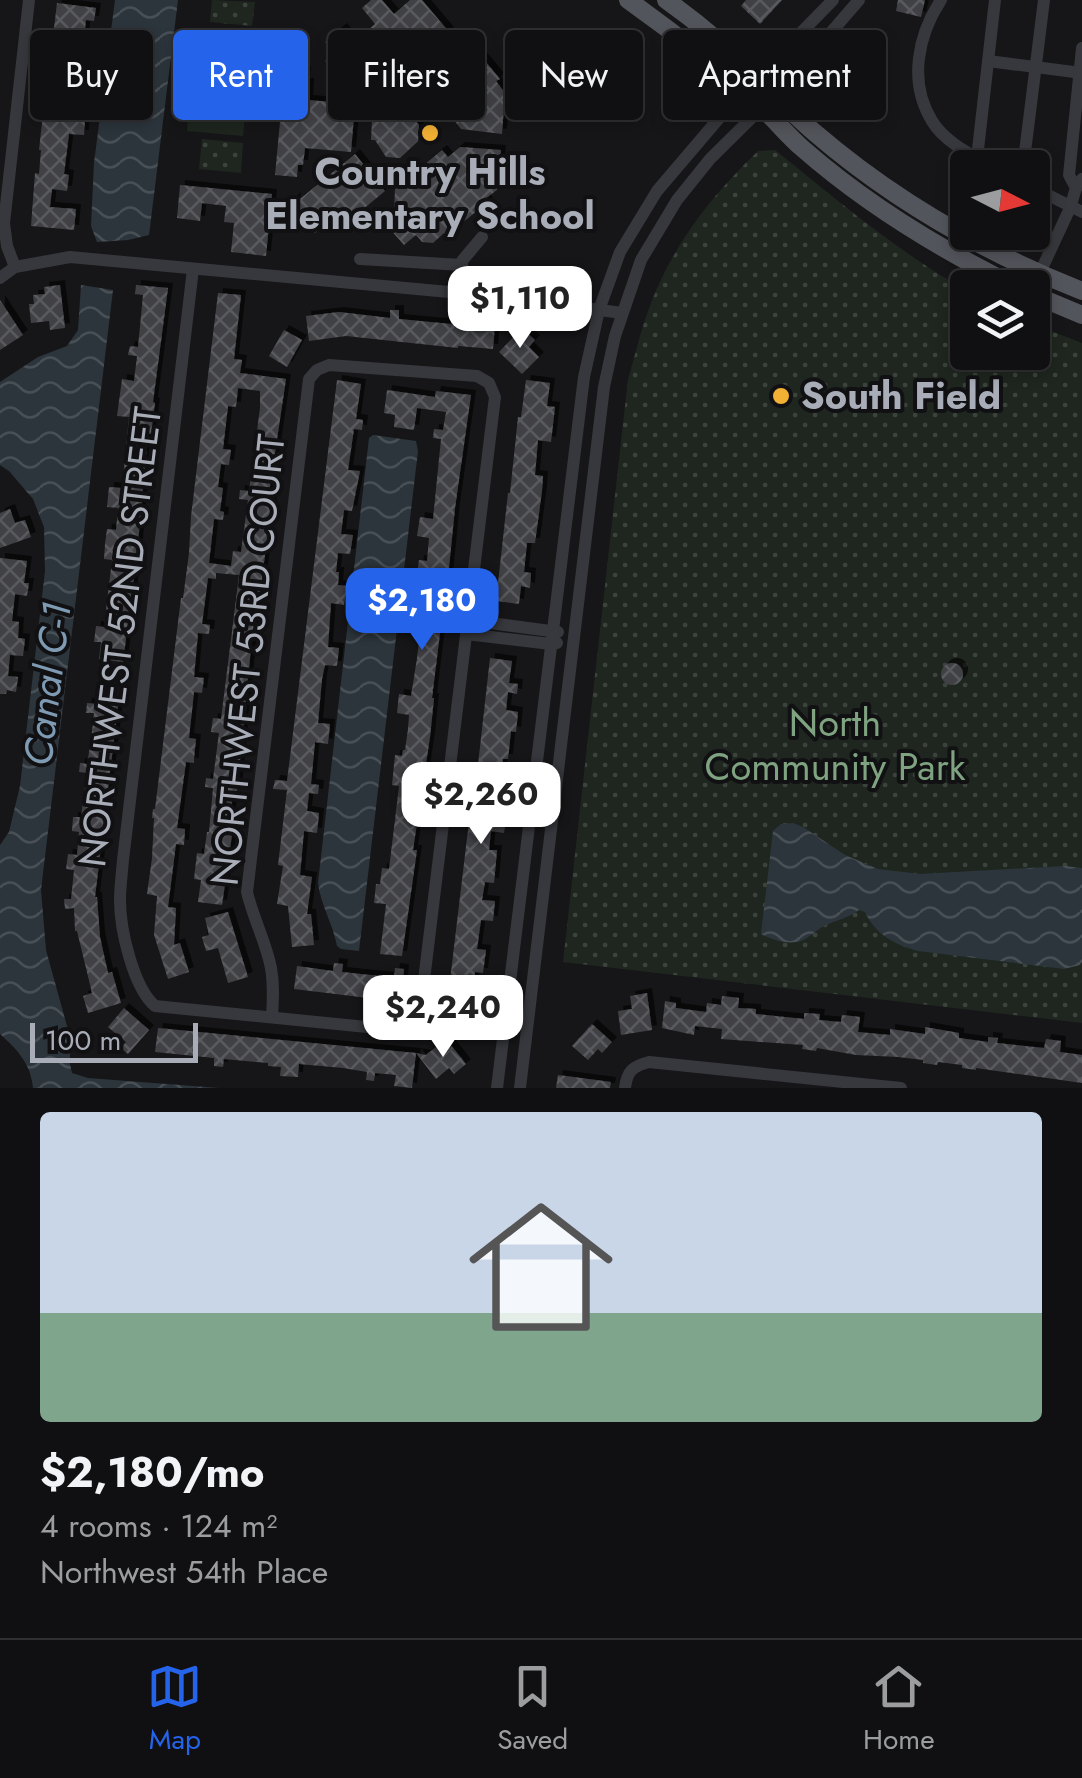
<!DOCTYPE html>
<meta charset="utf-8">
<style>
body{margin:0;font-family:Jost,sans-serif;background:#1e1e20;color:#f1f3f6;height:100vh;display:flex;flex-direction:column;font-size:38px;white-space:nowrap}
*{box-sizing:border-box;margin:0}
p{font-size:32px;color:#9c9d9f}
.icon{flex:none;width:55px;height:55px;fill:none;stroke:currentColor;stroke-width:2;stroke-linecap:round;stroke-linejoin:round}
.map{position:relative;height:1088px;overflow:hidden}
.side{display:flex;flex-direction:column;background:#101012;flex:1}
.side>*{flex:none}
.hud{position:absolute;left:30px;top:30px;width:1022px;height:90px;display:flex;gap:20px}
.needle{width:65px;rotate:96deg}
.tools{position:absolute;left:950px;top:150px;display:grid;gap:20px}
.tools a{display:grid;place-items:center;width:100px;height:100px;border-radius:10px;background:#101012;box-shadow:0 5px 15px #0003,0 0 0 2px #303032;font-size:50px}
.scale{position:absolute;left:30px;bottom:25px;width:168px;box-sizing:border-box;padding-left:10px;border:5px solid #a8adb8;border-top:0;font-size:28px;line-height:35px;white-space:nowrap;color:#a8adb8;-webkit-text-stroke:8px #111113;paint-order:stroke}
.price{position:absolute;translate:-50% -85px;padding:0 22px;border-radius:20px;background:#fff;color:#222;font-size:32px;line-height:65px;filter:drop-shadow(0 2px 5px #0008)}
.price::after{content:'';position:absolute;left:50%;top:60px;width:30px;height:22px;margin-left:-15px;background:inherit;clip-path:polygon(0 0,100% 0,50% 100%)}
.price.active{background:#2563eb;color:#fff}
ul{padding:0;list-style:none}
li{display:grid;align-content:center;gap:20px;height:530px;padding:0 40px}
li span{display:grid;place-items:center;height:310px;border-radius:10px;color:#555}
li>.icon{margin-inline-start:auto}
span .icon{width:180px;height:180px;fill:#fffc;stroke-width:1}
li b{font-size:42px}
.tag{padding:0 35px;border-radius:10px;background:#101012;box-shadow:0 5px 15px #0003,0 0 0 2px #303032;font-size:35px;line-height:90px}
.tag.active{background:#2563eb;color:#fff}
.tabs{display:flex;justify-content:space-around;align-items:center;height:140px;border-top:2px solid #303032;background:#101012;font-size:28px;color:#9c9d9f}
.tabs a{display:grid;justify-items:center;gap:5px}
.tabs .active{color:#2563eb}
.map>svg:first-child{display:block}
.green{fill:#1e261f}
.park{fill:url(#park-dots)}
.water{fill:url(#water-waves)}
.building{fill:url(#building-cross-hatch);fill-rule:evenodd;filter:url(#shadow)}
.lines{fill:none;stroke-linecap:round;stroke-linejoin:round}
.minor{stroke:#37383d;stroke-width:12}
.major{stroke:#53555c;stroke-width:18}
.poi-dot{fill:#f2b134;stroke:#111113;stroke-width:4}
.labels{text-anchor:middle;stroke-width:8;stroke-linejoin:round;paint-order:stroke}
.poi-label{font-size:38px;font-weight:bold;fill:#a8adb8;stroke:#111113}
.street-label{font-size:38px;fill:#a8adb8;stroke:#111113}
.park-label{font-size:38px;fill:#7fa381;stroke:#111113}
.water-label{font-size:40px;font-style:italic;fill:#7f9bb3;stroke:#111113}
</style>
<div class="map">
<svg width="1082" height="1088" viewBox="0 0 1082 1088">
<defs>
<pattern id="park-dots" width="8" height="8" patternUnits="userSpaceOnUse" patternTransform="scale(2.5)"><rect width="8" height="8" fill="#1e261f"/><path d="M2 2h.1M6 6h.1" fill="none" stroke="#3c433d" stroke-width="1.8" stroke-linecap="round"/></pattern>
<pattern id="water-waves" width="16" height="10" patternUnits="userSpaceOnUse" patternTransform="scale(2.5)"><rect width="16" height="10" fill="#2c353c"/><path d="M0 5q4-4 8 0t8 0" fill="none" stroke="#485056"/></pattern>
<pattern id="building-cross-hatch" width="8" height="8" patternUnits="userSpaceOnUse" patternTransform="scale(2.5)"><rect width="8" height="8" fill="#404145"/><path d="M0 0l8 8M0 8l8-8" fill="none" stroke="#595a5e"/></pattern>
<filter id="shadow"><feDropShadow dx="5" dy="-5" stdDeviation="0" flood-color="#0009"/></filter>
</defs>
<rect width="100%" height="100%" fill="#161618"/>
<path class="green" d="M 191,85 L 247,91 L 243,136 L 187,131 Z"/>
<g class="park">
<path d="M 212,0 L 255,2 L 252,26 L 210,22 Z"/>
<path d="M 196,34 L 251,40 L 247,85 L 191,79 Z"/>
<path d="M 202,139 L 243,143 L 241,173 L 199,169 Z"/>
<path d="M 775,150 C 837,200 898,252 967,291 L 968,352 L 1032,352 L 1033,324 L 1082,343 L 1082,1023 L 563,962 L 628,379 C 635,356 640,333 648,311 C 671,247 710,197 758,151 Z"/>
</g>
<g class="water">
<path d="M 115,0 L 178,0 L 149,235 L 128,240 L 97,242 L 91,226 L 94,163 Z"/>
<path d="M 81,285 L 113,290 L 41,890 L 46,950 L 70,1037 L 70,1064 L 72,1073 L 88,1078 L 219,1088 L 33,1088 C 31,1064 17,1049 0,1034 L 0,845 L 9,832 L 20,786 L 45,571 L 44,527 L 33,499 L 9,471 L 0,465 L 0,382 L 38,357 L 67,346 L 78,330 Z"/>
<path d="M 373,435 L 416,441 L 418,451 L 359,951 L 341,949 L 337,946 C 333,924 321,906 318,883 L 369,438 Z"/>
<path d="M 793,823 L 803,827 L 845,855 L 878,869 L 920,874 L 1065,866 L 1082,868 L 1082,962 L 1080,965 L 1064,969 L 918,951 C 895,945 875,934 865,912 L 859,910 C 847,919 835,920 822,927 C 815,931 809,938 801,941 C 789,945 771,940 761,934 L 773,831 L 781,824 Z"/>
</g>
<g class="building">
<path d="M 371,0 L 382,0 L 394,14 L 410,0 L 422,0 L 449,32 L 410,65 L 408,62 L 360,102 L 325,61 L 335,53 L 325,42 L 342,28 L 354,42 L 375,24 L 362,8 Z"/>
<path d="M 746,0 L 782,0 L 760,24 L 741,6 Z"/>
<path d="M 898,0 L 925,0 L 921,17 L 896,11 Z"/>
<path d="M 57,3 L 96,8 L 94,21 L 86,20 L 83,45 L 85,45 L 77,99 L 86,100 L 83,121 L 85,121 L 84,135 L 69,134 L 64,174 L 69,175 L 67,191 L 52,189 L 50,207 L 76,209 L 74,230 L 31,226 L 35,173 L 39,174 L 41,150 L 39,150 L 49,58 L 55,58 L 58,37 L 53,36 Z"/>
<path d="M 471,44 L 500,79 L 496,81 L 505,93 L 502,134 L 461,129 L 453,119 L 450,120 L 420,87 L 439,70 L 463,100 L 478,88 L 452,59 Z"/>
<path d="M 285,69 L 306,71 L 305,83 L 309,83 L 308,100 L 355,104 L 351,152 L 305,148 L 303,165 L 298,165 L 297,177 L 275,175 Z"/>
<path d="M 392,107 L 404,108 L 419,125 L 418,141 L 400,158 L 386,157 L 375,140 L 371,140 L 372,120 L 376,120 Z"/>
<path d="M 460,147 L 501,150 L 497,190 L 485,199 L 488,202 L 446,236 L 444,233 L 433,243 L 422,242 L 416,235 L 404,245 L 389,228 L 400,217 L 394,210 L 395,189 L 442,150 L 448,157 Z"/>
<path d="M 355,154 L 385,191 L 338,230 L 330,220 L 315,233 L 298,213 L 294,218 L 285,207 L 296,197 L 295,203 Z"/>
<path d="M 180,185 L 272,194 L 266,256 L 231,252 L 234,223 L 224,222 L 226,206 L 202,203 L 200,221 L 177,218 Z"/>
<path d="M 60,285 L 65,328 L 50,330 L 49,321 L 31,323 L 29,304 L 34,304 L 33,295 L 45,294 L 44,287 Z"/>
<path d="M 136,285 L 168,288 L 153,402 L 155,403 L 151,434 L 148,434 L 137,554 L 123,662 L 99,659 L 101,642 L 94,642 L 96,626 L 104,627 L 112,560 L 104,559 L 105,544 L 107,529 L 116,530 L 118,508 L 107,507 L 109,487 L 122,488 L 129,417 L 117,416 L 122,379 L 134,381 L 137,356 L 128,355 L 130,346 L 138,347 L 143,295 L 135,294 Z"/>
<path d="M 218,293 L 241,295 L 234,359 L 242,360 L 240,373 L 286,379 L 269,493 L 273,494 L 259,601 L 257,601 L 252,638 L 237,791 L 233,791 L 229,835 L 232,835 L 222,905 L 198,902 L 201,880 L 194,879 L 197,853 L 204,854 L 207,832 L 209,832 L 213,788 L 205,787 L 206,778 L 213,779 L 219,733 L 211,732 L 213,718 L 221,719 L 239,575 L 216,573 L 216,579 L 208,578 L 202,624 L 210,625 L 209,634 L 198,633 L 194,677 L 204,678 L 202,693 L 194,692 L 189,738 L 196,739 L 194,758 L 194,763 L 186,762 L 177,828 L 185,829 L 184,845 L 176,844 L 168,907 L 176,908 L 174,945 L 180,943 L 189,972 L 168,979 L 154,935 L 157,896 L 147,894 L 152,858 L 154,818 L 152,818 L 153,809 L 155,809 L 181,598 L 183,598 L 189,553 L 191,516 ZM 238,388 L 260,391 L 260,408 L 249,491 L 240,490 L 239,499 L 248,500 L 241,552 L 233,551 L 231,566 L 209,563 L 214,519 L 223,520 L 224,512 L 220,511 L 223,488 L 218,487 L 221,464 L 229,465 L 231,450 L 223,449 L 228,406 L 236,407 Z"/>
<path d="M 0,300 L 23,335 L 0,350 Z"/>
<path d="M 390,310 L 399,310 L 399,319 L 451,324 L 452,315 L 461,316 L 460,323 L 495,325 L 493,349 L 458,346 L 458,348 L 346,336 L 309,341 L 306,316 L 339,312 L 390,318 Z"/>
<path d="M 522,328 L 535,340 L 529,347 L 539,357 L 522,374 L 499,352 Z"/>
<path d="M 284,330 L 302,340 L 287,367 L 269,356 Z"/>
<path d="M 337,380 L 361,384 L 356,419 L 363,420 L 362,430 L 354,429 L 348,470 L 360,471 L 352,511 L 344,510 L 341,534 L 353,535 L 350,554 L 338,553 L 336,572 L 339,572 L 338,585 L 347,586 L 344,605 L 331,603 L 328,647 L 339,648 L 337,666 L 325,665 L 322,679 L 318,723 L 330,724 L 328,744 L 315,742 L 311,784 L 319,785 L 318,794 L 309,793 L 307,811 L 319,813 L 317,833 L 304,831 L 300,875 L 312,877 L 307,914 L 311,914 L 314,945 L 292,947 L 288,906 L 277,904 L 283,866 L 278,865 L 287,790 L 273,789 L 275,780 L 287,781 Z"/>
<path d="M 526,380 L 550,383 L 547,406 L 555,407 L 551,442 L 538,440 L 535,475 L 543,476 L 542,491 L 535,543 L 527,543 L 524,572 L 531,573 L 530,588 L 521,586 L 519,604 L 496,601 L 508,493 L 510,493 L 518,417 L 521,417 Z"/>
<path d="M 387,390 L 435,397 L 436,391 L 471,395 L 455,508 L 444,617 L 442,617 L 432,698 L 434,698 L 430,737 L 413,850 L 417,850 L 402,956 L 380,954 L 386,904 L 374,903 L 376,884 L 380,884 L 382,868 L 389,869 L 399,786 L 392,785 L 395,755 L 402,756 L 403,750 L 405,750 L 408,729 L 409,715 L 397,713 L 399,694 L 411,696 L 417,658 L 422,614 L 412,613 L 413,604 L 421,605 L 425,576 L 417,575 L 419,560 L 427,561 L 429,538 L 417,536 L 420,517 L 433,519 L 441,439 L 433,438 L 434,429 L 443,430 L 446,412 L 417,408 L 414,430 L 394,427 L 395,415 L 384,413 Z"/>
<path d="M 10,509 L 15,523 L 25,520 L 31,537 L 0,548 L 0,513 Z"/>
<path d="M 0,558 L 27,561 L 24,583 L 29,583 L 27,596 L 15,594 L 12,621 L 19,622 L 18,638 L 25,639 L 23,656 L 10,655 L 8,676 L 18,677 L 16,692 L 7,690 L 6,694 L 0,694 Z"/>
<path d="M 490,658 L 512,661 L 509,683 L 518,684 L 517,694 L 508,692 L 506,710 L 518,712 L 516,732 L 511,731 L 508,759 L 503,759 L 502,769 L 499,768 L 497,791 L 505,792 L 503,813 L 507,814 L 504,833 L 491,831 L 489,850 L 497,850 L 494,883 L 485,882 L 482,900 L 495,901 L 493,921 L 481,920 L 477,949 L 486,950 L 483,973 L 475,972 L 469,1025 L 477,1026 L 476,1035 L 444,1031 L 467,838 L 471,809 L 473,809 Z"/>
<circle cx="952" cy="674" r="11"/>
<path d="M 87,703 L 118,706 L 95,897 L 97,897 L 100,937 L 108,973 L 112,972 L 121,1003 L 88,1013 L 83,996 L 92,993 L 77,931 L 75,931 L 74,908 L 65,909 L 64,899 L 71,899 L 74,870 L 66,869 L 68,854 L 77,855 L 79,832 L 72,831 L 73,817 L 81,817 L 87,773 L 79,772 L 80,763 L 87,764 L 91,741 L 94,713 L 86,713 Z"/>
<path d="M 228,912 L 248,977 L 228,983 L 218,948 L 206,951 L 202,937 L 209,935 L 205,918 Z"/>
<path d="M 334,963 L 343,964 L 342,972 L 370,975 L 394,977 L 395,968 L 404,969 L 401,1002 L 294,989 L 297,966 L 333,971 Z"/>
<path d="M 647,993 L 652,1030 L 621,1035 L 618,1011 L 632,1009 L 630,996 Z"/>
<path d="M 722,996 L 739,998 L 738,1008 L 756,1009 L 756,1014 L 804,1019 L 804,1013 L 820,1014 L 819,1020 L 841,1022 L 842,1015 L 860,1017 L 858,1032 L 890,1035 L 890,1029 L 925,1034 L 925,1027 L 959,1033 L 959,1038 L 988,1042 L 988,1037 L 998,1038 L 997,1043 L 1044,1048 L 1046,1039 L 1061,1041 L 1060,1052 L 1082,1055 L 1082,1083 L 976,1068 L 976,1070 L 962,1068 L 962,1065 L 938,1062 L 937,1065 L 923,1063 L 923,1060 L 898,1057 L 856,1055 L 817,1048 L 816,1051 L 802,1049 L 803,1045 L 721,1039 L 722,1029 L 695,1026 L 694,1035 L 662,1028 L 665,1001 L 676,1003 L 676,1008 L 706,1012 L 707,1003 L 721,1005 Z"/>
<path d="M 124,1008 L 149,1030 L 128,1054 L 121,1048 L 126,1042 L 108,1027 Z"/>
<path d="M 592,1024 L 612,1042 L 602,1053 L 598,1049 L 588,1060 L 572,1046 Z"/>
<path d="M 158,1028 L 416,1053 L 412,1088 L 394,1086 L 396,1075 L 375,1073 L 374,1081 L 366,1080 L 367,1072 L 343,1068 L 299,1064 L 298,1077 L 280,1076 L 281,1067 L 268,1066 L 268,1063 L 224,1059 L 223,1067 L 214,1066 L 214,1058 L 155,1052 Z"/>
<path d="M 446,1039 L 466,1064 L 454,1074 L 449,1068 L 436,1079 L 416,1053 L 426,1055 Z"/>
<path d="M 558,1075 L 611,1082 L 610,1088 L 556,1088 Z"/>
</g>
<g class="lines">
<g class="minor">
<path d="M 941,0 C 918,35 908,82 932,121 C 945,143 974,156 995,168"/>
<path d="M 988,61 L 1082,73"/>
<path d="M 977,158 L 995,0"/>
<path d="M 1023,168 L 1044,0"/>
<path d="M 1032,187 L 1082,212"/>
<path d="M 1076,188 L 1069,175 L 1082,48"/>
<path d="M 360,259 L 462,265"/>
<path d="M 15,267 L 7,246 L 4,223 L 29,0"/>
<path d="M 193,269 L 123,860 C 122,873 120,887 120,900 C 120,929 133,987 155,1006 L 397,1030 L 412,1025 L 420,1013 L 495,397 L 489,383 L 477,376 L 329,365 L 317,370 L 309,379 L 247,892 C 253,918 266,942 271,968 C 274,985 273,1000 272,1017"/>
<path d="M 0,278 L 15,267 L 70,257 L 503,297 L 622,313"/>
<path d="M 1032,290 L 1070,208 L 1076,188 L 1082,179"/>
<path d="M 461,293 L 462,261 L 482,237"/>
<path d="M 467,620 L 558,632"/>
<path d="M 466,634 L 551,644 L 557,643"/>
<path d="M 497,1088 L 584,377 L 599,310 L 620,252 L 657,191 L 732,103 L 833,0"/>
<path d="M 520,1088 L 604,387 L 615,336 L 641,260 L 677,200 L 710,159 L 788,82 L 859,0"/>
<path d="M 625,1088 C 627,1071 633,1066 649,1062 L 901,1088"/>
</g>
<g class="major">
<path d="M 628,0 C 676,34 721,70 764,110 C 777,122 788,136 802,148 C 867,205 941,250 1019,288"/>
<path d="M 666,0 C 700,24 730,50 759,79 C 777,97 795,116 814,132 C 893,200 986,253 1082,291"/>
<path d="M 1032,294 L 1082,315"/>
</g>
</g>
<g class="poi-dot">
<circle cx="430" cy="133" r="10"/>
<circle cx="781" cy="396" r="10"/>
</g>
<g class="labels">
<g class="poi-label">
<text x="430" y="185">Country Hills<tspan x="430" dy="44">Elementary School</tspan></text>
<text x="801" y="409" text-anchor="start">South Field</text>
</g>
<g class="street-label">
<text transform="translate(120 637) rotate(-83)" y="13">NORTHWEST 52ND STREET</text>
<text transform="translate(248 660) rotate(-84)" y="13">NORTHWEST 53RD COURT</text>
</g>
<g class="park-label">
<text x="835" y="736">North<tspan x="835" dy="44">Community Park</tspan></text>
</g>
<g class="water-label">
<text transform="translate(47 684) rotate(-83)" y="14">Canal C-1</text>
</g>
</g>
</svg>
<div class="tools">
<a><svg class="needle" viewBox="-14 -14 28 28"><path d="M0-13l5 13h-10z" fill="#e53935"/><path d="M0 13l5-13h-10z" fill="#9c9d9f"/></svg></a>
<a><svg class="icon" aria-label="layers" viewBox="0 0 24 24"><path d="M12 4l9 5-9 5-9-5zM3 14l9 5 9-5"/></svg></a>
</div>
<div class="scale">100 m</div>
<b class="price" style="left:520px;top:351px">$1,110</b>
<b class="price active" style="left:422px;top:653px">$2,180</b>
<b class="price" style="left:481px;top:847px">$2,260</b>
<b class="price" style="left:443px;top:1060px">$2,240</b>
<div class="hud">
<a class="tag">Buy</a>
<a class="tag active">Rent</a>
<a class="tag">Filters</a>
<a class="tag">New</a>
<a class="tag">Apartment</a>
</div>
</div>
<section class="side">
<ul>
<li><span style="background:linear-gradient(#c9d6e8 65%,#7fa58c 0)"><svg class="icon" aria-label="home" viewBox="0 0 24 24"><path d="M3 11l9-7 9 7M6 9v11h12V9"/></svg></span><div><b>$2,180/mo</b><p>4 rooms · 124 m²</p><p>Northwest 54th Place</p></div></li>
</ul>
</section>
<nav class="tabs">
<a class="active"><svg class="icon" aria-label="map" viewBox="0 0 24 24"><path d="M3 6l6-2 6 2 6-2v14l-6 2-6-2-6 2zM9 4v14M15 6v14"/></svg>Map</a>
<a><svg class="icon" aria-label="saved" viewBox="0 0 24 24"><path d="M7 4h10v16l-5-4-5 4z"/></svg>Saved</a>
<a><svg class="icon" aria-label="home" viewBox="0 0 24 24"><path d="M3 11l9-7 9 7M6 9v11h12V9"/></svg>Home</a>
</nav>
